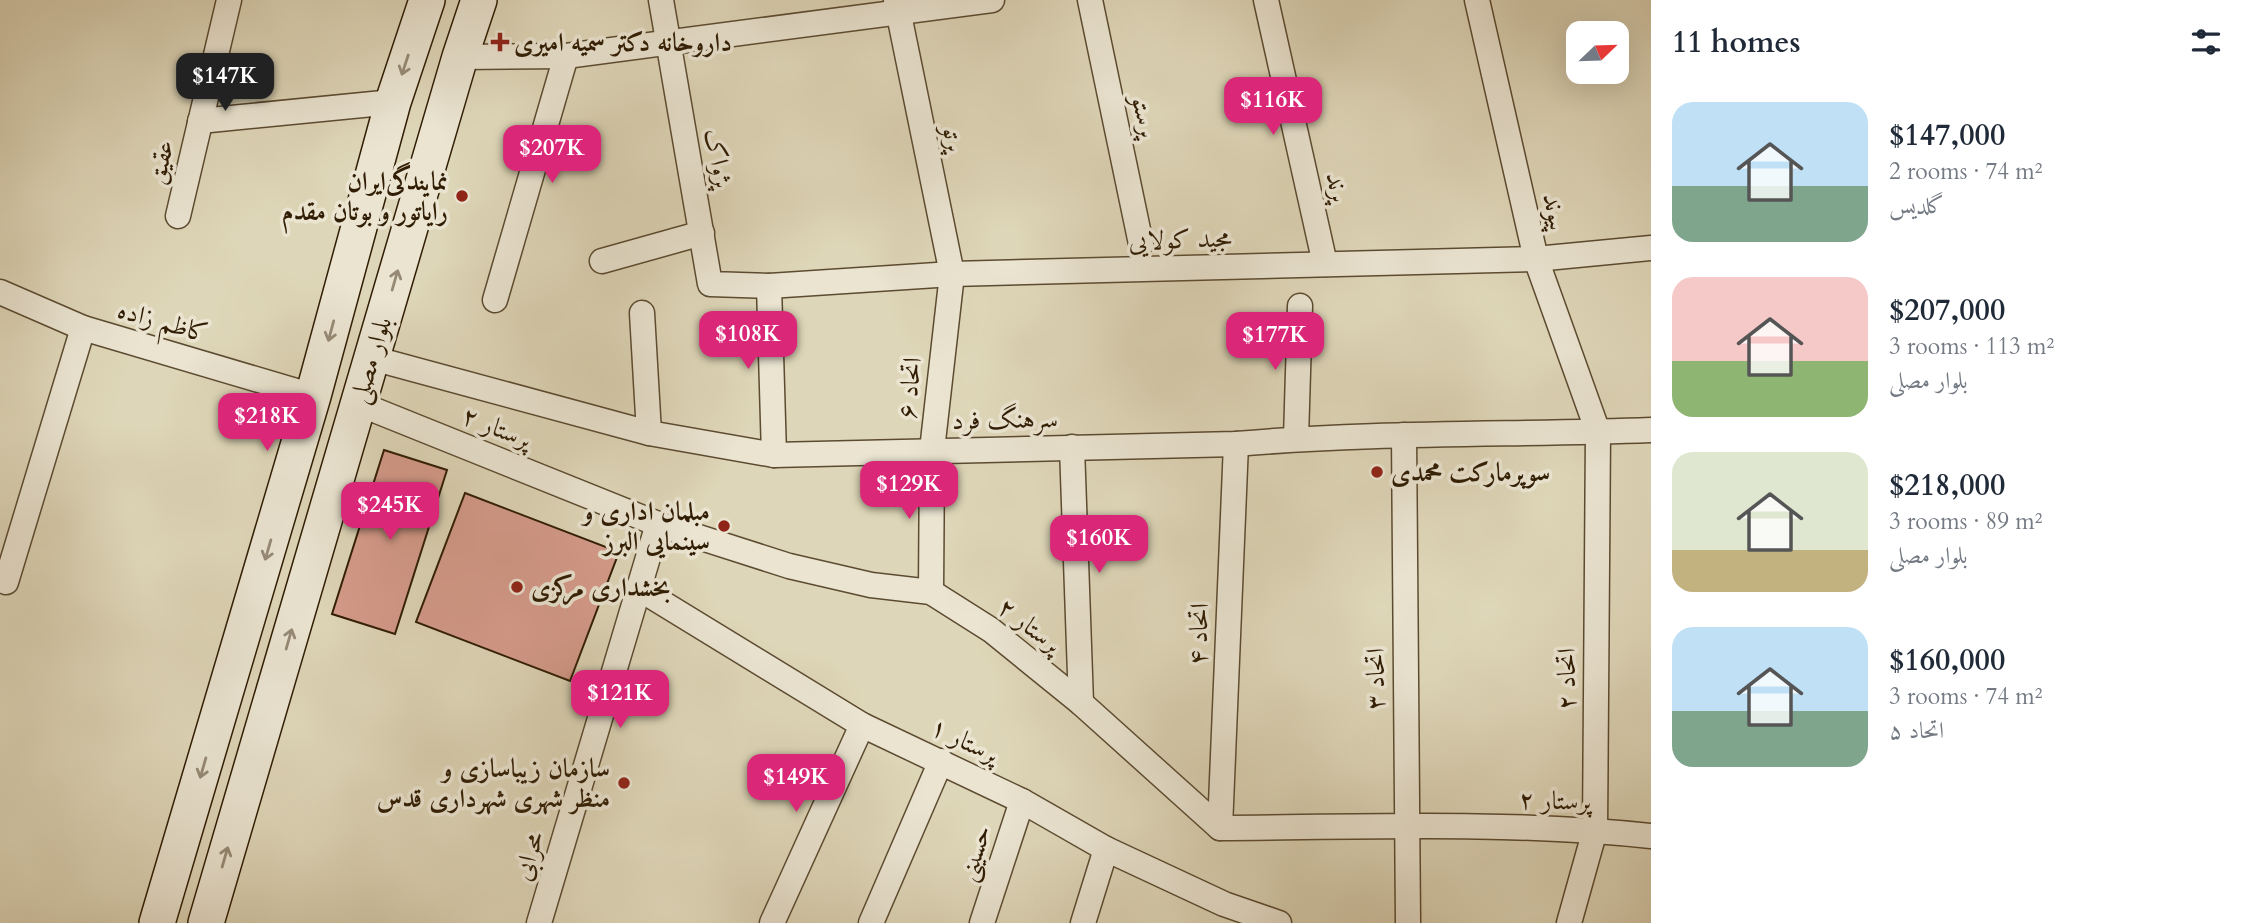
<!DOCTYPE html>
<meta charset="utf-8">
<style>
body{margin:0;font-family:Cardo,Amiri,serif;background:#f2f2f3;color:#1f2937;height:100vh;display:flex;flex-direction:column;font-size:26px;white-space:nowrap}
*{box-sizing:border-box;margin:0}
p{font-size:23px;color:#747a83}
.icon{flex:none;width:38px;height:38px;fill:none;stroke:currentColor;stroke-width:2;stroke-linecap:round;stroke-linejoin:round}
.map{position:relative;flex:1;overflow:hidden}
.side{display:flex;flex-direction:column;background:#fff;width:595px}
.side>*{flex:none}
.needle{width:46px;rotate:67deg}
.buttons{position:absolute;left:1566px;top:21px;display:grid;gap:14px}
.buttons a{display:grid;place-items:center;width:63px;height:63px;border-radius:14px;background:#fff;box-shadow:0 7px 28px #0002;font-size:35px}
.price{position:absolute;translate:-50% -60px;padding:0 16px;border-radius:14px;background:#db2777;color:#fff;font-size:23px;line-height:46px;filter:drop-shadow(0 2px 4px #0008)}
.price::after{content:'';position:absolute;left:50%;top:42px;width:21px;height:16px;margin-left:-10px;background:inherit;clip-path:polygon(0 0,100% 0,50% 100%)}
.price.active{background:#222;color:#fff}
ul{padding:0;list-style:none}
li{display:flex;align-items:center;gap:21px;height:175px;padding:0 21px}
li span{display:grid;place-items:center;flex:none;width:196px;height:140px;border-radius:21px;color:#555}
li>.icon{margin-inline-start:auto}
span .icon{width:84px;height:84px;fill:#fffc;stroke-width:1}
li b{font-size:30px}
h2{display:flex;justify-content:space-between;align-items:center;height:84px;padding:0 21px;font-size:30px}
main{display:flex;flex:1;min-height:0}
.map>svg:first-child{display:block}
.building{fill:#d59b8b;stroke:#301d04;stroke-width:2}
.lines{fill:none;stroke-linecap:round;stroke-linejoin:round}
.minor-casing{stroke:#5c4b31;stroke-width:27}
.secondary-casing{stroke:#301d04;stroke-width:38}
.minor{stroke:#eae4d1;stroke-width:24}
.secondary{stroke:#eae4d1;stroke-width:35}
.oneway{stroke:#968a75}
.poi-dot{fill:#8f2418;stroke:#eae4d1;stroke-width:2.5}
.labels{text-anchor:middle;stroke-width:7;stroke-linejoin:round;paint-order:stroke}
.poi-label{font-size:26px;font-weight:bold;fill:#301d04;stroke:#eae4d1;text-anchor:start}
.street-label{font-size:26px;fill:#301d04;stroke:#eae4d1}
</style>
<main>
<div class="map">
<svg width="1651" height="923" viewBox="0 0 1651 923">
<rect width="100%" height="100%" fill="#ded6b8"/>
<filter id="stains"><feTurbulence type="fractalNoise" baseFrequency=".00286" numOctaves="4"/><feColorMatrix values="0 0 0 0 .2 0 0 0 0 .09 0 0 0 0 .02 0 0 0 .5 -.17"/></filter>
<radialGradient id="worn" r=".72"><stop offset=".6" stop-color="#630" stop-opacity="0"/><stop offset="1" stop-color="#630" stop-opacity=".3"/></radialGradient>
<g class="building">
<path d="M 384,450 L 447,470 L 395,634 L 332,614 Z"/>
<path d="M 465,493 L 619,552 L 570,681 L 416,622 Z"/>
</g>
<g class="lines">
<defs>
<g id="minor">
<path d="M 661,0 L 710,284 L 769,286 L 952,274 L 1536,259 L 1651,248"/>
<path d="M 896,0 L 952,274 L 932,450 L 931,592"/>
<path d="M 1090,0 L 1141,244"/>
<path d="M 1266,0 L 1325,264"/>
<path d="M 1477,0 L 1536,259 L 1598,432 L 1595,830 L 1569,923"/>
<path d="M 460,57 L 566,56 L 992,0"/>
<path d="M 200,121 L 393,102"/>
<path d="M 178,216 L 229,0"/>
<path d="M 602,261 L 702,233"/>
<path d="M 769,286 L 774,455"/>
<path d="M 0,292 L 83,328 L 313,396"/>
<path d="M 495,300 L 566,56"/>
<path d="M 642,313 L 649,433"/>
<path d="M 372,358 L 649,433 L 774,455 L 1236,444 C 1374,432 1513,435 1651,430"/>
<path d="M 357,403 L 658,524 L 789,566 L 871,585 L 931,592 L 991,630 L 1081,703 L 1220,828 C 1363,827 1508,821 1651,836"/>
<path d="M 1404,435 L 1408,923"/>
<path d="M 1296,438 L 1300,306"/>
<path d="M 1072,447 L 1081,703"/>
<path d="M 6,582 L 83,328"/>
<path d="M 638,588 L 862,725 L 1022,801 L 1106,849 L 1224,904 L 1279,923"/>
<path d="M 1220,828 L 1236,444"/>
<path d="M 539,923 L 658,524"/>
<path d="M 772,923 L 862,725"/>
<path d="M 871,923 L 941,761"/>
<path d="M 982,923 L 1022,801"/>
<path d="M 1083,923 L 1106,849"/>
</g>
<g id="secondary">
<path d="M 157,923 L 313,396 L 393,102 L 427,0"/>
<path d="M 206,923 L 460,57 L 479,0"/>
</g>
</defs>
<use href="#minor" class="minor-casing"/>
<use href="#secondary" class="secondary-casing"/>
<use href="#minor" class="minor"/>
<use href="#secondary" class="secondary"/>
</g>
<defs><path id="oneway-shaft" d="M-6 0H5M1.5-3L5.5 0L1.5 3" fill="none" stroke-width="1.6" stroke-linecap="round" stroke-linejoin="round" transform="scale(1.75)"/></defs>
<g class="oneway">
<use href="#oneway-shaft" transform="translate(405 65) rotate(108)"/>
<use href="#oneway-shaft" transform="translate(395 280) rotate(-74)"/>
<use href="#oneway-shaft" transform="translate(331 331) rotate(105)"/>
<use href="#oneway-shaft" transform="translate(268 550) rotate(106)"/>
<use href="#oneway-shaft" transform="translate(289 639) rotate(-74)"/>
<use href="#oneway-shaft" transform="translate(203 768) rotate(106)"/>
<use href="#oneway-shaft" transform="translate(225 857) rotate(-74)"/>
</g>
<g class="poi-dot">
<path d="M496.5 31.5h7v7h7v7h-7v7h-7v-7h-7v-7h7z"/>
<circle cx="462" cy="196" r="7"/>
<circle cx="1377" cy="472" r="7"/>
<circle cx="724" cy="526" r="7"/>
<circle cx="517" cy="587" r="7"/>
<circle cx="624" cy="783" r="7"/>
</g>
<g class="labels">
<g class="poi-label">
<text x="514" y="51">داروخانه دکتر سمیه امیری</text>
<text x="448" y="190" text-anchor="end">نمایندگی‌ایران<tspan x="448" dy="30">رایاتور و بوتان مقدم</tspan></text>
<text x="1391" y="481">سوپرمارکت محمدی</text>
<text x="710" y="520" text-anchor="end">مبلمان اداری و<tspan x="710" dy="30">سینمایی البرز</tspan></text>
<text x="531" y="596">بخشداری مرکزی</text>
<text x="610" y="777" text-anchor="end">سازمان زیباسازی و<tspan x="610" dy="30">منظر شهری شهرداری قدس</tspan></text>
</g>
<g class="street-label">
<text transform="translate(1145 116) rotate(78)" y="9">پرستو</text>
<text transform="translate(954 138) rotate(78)" y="9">پرتو</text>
<text transform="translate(719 158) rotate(80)" y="9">پژواک</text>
<text transform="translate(160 162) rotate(-77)" y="9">عقیق</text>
<text transform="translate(1338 187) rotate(78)" y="9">پرند</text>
<text transform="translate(1556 212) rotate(77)" y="9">پیوند</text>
<text transform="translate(1180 239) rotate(-2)" y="9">مجید کولایی</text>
<text transform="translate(163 321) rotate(16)" y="9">کاظم زاده</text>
<text transform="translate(370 360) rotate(-73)" y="9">بلوار مصلی</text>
<text transform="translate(909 388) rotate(-84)" y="9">اتحاد ۶</text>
<text transform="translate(1005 419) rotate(-1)" y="9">سرهنگ فرد</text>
<text transform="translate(497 427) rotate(22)" y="9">پرستار ۲</text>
<text transform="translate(1030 625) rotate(38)" y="9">پرستار ۲</text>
<text transform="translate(1198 634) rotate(-88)" y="9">اتحاد ۴</text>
<text transform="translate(1375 679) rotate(-90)" y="9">اتحاد ۳</text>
<text transform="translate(1566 679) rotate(-90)" y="9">اتحاد ۲</text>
<text transform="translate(965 740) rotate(26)" y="9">پرستار ۱</text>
<text transform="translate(1555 800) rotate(2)" y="9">پرستار ۲</text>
<text transform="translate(974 853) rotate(-72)" y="9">حسینی</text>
<text transform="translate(528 856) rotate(-73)" y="9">محرابی</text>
</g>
</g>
<rect width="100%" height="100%" filter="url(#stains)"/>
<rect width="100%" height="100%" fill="url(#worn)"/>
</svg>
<div class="buttons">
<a><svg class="needle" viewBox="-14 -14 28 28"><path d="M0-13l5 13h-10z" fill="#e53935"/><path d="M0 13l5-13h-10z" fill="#747a83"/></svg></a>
</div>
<b class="price active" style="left:225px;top:113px">$147K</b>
<b class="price" style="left:1273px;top:137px">$116K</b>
<b class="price" style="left:552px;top:185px">$207K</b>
<b class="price" style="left:748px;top:371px">$108K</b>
<b class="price" style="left:1275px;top:372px">$177K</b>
<b class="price" style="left:267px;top:453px">$218K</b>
<b class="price" style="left:909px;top:521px">$129K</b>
<b class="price" style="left:390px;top:542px">$245K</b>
<b class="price" style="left:1099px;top:575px">$160K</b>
<b class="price" style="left:620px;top:730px">$121K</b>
<b class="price" style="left:796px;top:814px">$149K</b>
</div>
<section class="side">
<h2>11 homes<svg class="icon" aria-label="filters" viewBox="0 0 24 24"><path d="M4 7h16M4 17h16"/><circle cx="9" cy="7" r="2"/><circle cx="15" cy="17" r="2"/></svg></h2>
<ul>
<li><span style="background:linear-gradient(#bfe0f5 60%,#7fa58c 0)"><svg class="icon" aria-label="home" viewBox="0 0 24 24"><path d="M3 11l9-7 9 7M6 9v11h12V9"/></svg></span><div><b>$147,000</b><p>2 rooms · 74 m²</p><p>گلدیس</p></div></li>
<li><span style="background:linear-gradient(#f6c9c9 60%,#8fb573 0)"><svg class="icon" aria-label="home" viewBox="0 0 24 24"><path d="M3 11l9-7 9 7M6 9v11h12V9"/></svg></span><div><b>$207,000</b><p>3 rooms · 113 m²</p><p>بلوار مصلی</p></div></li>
<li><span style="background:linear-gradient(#dfe7d0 70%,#c2b280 0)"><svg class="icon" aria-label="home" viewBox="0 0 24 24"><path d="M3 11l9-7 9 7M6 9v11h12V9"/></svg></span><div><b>$218,000</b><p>3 rooms · 89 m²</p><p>بلوار مصلی</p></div></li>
<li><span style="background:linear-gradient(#bfe0f5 60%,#7fa58c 0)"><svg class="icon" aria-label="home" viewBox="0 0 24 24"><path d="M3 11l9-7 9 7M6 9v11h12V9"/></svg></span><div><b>$160,000</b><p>3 rooms · 74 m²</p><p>اتحاد ۵</p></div></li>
</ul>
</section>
</main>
